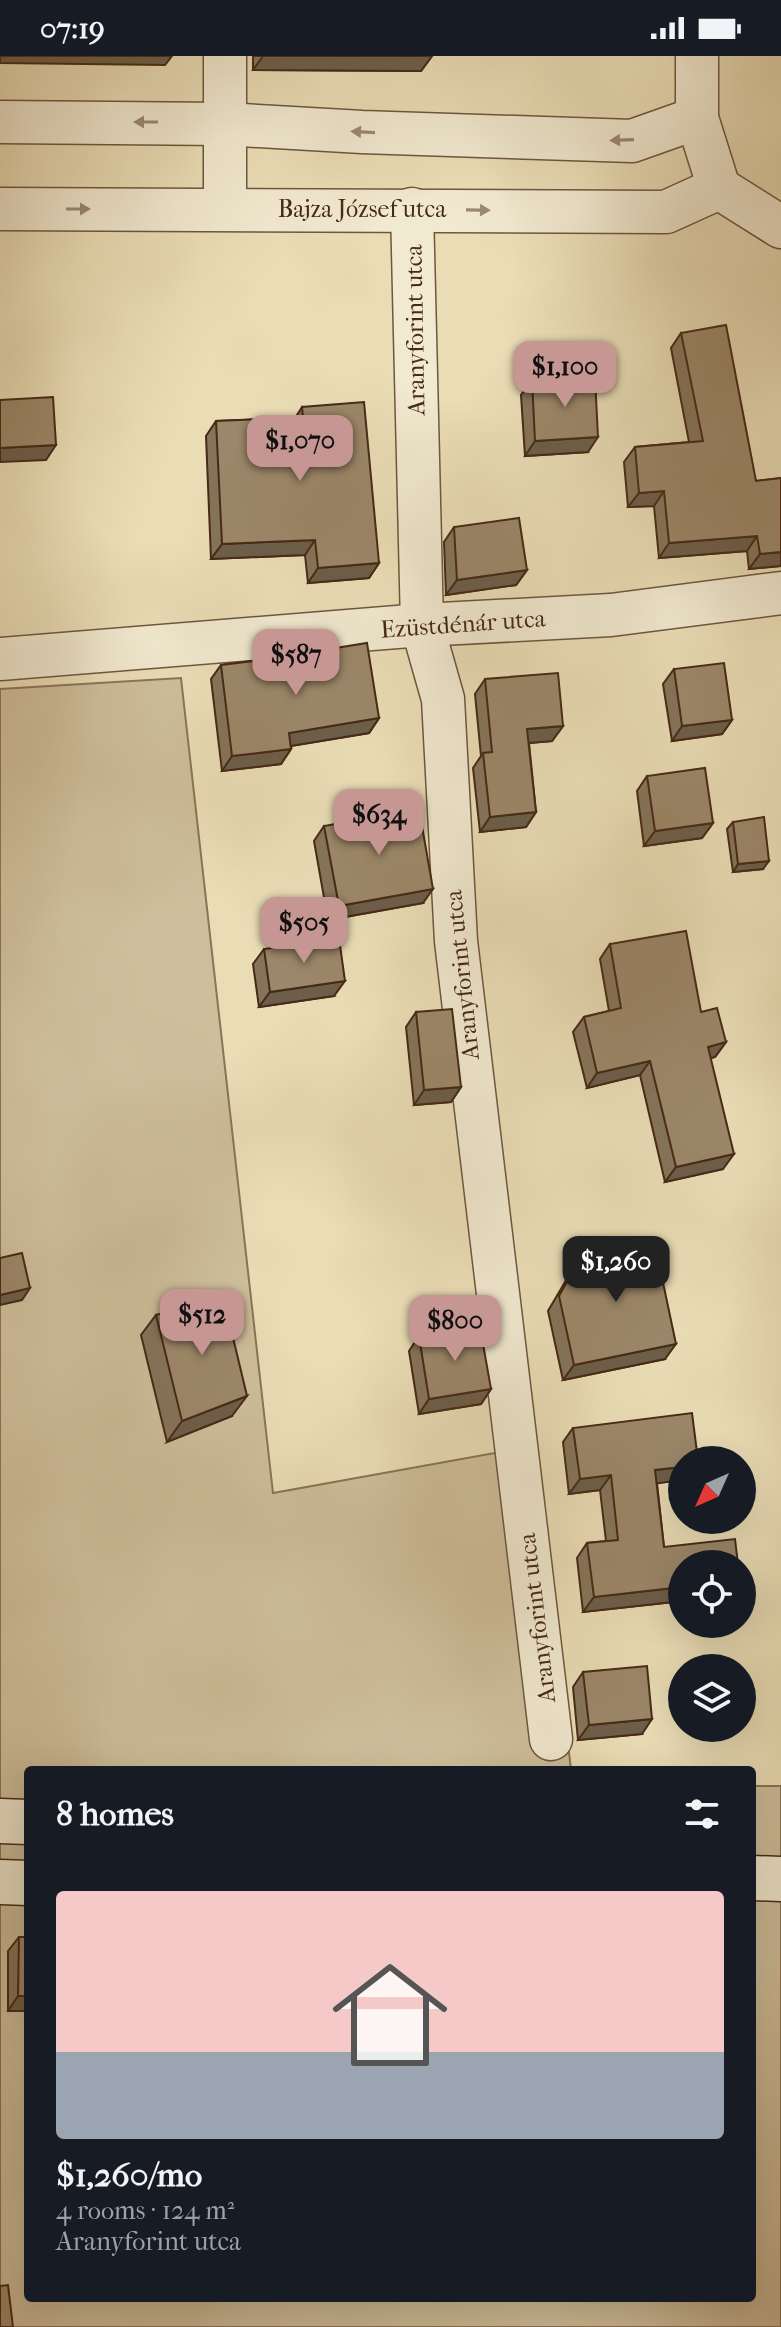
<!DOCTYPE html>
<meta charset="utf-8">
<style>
body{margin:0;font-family:"IM FELL French Canon",serif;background:#242831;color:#f1f3f6;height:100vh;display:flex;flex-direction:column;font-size:30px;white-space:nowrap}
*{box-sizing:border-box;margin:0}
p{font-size:26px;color:#9ea1a6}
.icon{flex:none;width:44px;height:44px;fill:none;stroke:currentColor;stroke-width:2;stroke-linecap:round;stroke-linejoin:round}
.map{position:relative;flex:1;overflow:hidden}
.details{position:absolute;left:24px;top:1710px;width:732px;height:536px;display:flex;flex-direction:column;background:#171b24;border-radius:8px;box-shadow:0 8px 32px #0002}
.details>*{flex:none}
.needle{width:52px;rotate:225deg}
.tools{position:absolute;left:668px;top:1390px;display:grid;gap:16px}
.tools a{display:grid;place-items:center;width:88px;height:88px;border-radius:50%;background:#171b24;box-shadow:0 8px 32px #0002;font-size:40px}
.price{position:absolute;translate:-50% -68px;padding:0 18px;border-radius:16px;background:#c59692;color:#111;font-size:26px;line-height:52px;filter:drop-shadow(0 2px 4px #0008)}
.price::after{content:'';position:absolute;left:50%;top:48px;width:24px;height:18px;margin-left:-12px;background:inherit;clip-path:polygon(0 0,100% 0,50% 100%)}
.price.active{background:#222;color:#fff}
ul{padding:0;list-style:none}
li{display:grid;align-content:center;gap:16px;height:424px;padding:0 32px}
li span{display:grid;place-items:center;height:248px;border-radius:8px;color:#555}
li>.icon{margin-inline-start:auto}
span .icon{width:144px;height:144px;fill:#fffc;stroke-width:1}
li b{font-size:34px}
h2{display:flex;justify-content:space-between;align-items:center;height:96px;padding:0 32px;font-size:34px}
.status{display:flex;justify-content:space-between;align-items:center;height:56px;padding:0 40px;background:#171b24;direction:ltr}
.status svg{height:22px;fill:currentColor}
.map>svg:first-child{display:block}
.garden{fill:#cebe9b;stroke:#8a7458;stroke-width:2}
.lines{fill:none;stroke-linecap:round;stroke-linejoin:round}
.street-casing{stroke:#6f563e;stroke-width:45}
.secondary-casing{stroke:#462916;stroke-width:47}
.street{stroke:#f1e9d0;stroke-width:42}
.secondary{stroke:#f1e9d0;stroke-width:44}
.wall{fill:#85745a;stroke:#462916;stroke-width:2}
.shaded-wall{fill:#6c5e4a;stroke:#462916;stroke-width:2}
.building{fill:#9b8769;stroke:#462916;stroke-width:2}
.oneway{fill:#9c8973}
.labels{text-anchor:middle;stroke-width:6;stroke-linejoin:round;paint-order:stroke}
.street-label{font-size:24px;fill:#462916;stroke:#f1e9d0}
</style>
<div class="status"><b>07:19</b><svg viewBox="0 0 49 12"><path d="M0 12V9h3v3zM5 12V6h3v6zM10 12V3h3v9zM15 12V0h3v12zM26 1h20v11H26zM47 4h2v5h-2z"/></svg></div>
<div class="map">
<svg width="781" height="2271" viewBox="0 0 781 2271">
<rect width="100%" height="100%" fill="#eaddb6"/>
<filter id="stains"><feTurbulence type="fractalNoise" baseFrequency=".0025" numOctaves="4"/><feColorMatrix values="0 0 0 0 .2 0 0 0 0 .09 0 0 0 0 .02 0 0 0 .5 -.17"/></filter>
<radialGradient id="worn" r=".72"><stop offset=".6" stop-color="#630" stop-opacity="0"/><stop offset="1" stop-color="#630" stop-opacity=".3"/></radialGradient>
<path class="garden" d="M 181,622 L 273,1437 L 534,1390 L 571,1714 L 28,1714 L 28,2242 L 752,2242 L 752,1730 L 781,1730 L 781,2271 L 0,2271 L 0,633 Z"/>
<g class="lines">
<defs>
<g id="street">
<path d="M 697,0 L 697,62 L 719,132 L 781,171"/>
<path d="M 0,66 L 224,68 L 362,76 L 632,85 L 697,62"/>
<path d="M 0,153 L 666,156 L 719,132"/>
<path d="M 225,153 L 225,0"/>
<path d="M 412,153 L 422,569 L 443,643 L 456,885 L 551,1683"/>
<path d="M 0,603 L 422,569 L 611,559 L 781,537"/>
</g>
<g id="secondary">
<path d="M 0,1765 L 28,1766"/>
<path d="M 752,1822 L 781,1823"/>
<path d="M 0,1826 L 28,1827"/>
</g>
</defs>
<use href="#street" class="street-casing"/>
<use href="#secondary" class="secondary-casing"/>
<use href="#street" class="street"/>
<use href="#secondary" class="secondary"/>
</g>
<g class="wall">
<path d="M 253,0 L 432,0 L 421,15 L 253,14 Z"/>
<path d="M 681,277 L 756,425 L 781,422 L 781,510 L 749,513 L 747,495 L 659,502 L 654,450 L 628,451 L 624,406 L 635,391 L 689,386 L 671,292 Z"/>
<path d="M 532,324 L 588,396 L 525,400 L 521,339 Z"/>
<path d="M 302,351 L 379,507 L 369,522 L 308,527 L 305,499 L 211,503 L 206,380 L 216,365 L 295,362 Z"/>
<path d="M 454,471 L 527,514 L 516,529 L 446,539 L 444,486 Z"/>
<path d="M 317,595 L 379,662 L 369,677 L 291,690 L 291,693 L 281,708 L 222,715 L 211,623 L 221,609 L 316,597 Z"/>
<path d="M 674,613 L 732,664 L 722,678 L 672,685 L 663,628 Z"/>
<path d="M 485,623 L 563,670 L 552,685 L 529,687 L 536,756 L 526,771 L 480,776 L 473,712 L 481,700 L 475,638 Z"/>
<path d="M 647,720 L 713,767 L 702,782 L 644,790 L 637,735 Z"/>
<path d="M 733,766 L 763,813 L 733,816 L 727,773 Z"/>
<path d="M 324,770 L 423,847 L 328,864 L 314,785 Z"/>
<path d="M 610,888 L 701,956 L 726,986 L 715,1001 L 710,1002 L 723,1113 L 665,1126 L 640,1019 L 587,1032 L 573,976 L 584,961 L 609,955 L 600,903 Z"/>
<path d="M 264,893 L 334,940 L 259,951 L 253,908 Z"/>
<path d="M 416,956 L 461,1031 L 451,1046 L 414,1049 L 406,971 Z"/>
<path d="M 582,1199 L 665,1303 L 563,1324 L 548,1255 L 572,1214 Z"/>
<path d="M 156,1259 L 232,1360 L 167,1386 L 141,1279 Z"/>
<path d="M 419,1280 L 491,1333 L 481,1348 L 419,1358 L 409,1295 Z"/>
<path d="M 573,1372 L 682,1404 L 682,1424 L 657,1427 L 664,1491 L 682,1508 L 682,1545 L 583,1556 L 577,1502 L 587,1487 L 606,1485 L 600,1434 L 569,1438 L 563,1386 Z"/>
<path d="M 583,1616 L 642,1678 L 578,1684 L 573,1631 Z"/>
<path d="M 19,1881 L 28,1881 L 28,1955 L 8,1955 L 8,1895 Z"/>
</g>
<g class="shaded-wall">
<path d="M 0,0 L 172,0 L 165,9 L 0,7 Z"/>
<path d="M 263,0 L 432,0 L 421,15 L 253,14 Z"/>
<path d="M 598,381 L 588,396 L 525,400 L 535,385 Z"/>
<path d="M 56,389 L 46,404 L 0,406 L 0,392 Z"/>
<path d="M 664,435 L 654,450 L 628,451 L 639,437 Z"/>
<path d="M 757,480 L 747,495 L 659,502 L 669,487 Z"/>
<path d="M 315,484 L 305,499 L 211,503 L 222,488 Z"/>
<path d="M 781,496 L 781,510 L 749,513 L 760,498 Z"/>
<path d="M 379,507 L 369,522 L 308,527 L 318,512 Z"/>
<path d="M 527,514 L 516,529 L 446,539 L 457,524 Z"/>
<path d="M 379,662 L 369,677 L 279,692 L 289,677 Z"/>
<path d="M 732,664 L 722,678 L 672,685 L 682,670 Z"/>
<path d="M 563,670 L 552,685 L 517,688 L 527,673 Z"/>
<path d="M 291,693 L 281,708 L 222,715 L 232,700 Z"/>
<path d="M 536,756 L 526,771 L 480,776 L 490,761 Z"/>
<path d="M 713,767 L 702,782 L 644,790 L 655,775 Z"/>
<path d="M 769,805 L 763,813 L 733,816 L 738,808 Z"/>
<path d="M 433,833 L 423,847 L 328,864 L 339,850 Z"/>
<path d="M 345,925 L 334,940 L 259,951 L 270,936 Z"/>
<path d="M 726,986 L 715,1001 L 697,1006 L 708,991 Z"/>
<path d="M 650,1005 L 640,1019 L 587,1032 L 597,1017 Z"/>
<path d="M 461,1031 L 451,1046 L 414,1049 L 424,1034 Z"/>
<path d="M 734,1098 L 723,1113 L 665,1126 L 676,1111 Z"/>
<path d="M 30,1232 L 22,1244 L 0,1249 L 0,1239 Z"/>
<path d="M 676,1288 L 665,1303 L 563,1324 L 574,1309 Z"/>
<path d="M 491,1333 L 481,1348 L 419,1358 L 429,1343 Z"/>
<path d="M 247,1340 L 232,1360 L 167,1386 L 182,1365 Z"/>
<path d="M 682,1411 L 682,1424 L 645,1429 L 655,1414 Z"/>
<path d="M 611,1419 L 600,1434 L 569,1438 L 580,1423 Z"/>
<path d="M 682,1531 L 682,1545 L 583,1556 L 594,1541 Z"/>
<path d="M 652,1663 L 642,1678 L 578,1684 L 589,1669 Z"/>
<path d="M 18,1940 L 28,1940 L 28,1955 L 8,1955 Z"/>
</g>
<g class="building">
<path d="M 726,269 L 756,425 L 781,422 L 781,496 L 760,498 L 757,480 L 669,487 L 664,435 L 639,437 L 635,391 L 703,385 L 681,277 Z"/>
<path d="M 595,321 L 598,381 L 535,385 L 532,324 Z"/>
<path d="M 53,341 L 56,389 L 0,392 L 0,344 Z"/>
<path d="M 364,346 L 379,507 L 318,512 L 315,484 L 222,488 L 216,365 L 303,361 L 302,351 Z"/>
<path d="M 519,462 L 527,514 L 457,524 L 454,471 Z"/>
<path d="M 367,587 L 379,662 L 289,677 L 291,693 L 232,700 L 221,609 L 318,597 L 317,595 Z"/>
<path d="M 724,607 L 732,664 L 682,670 L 674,613 Z"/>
<path d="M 558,617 L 563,670 L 527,673 L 536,756 L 490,761 L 483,697 L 492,696 L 485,623 Z"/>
<path d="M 705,712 L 713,767 L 655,775 L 647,720 Z"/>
<path d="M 419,753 L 433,833 L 339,850 L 324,770 Z"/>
<path d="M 764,761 L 769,805 L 738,808 L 733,766 Z"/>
<path d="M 686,875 L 701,956 L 717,952 L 726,986 L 708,991 L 734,1098 L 676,1111 L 650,1005 L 597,1017 L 584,961 L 621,952 L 610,888 Z"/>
<path d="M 339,882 L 345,925 L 270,936 L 264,893 Z"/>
<path d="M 452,953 L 461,1031 L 424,1034 L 416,956 Z"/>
<path d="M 654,1184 L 676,1288 L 574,1309 L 559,1240 L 582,1199 Z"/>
<path d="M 22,1197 L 30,1232 L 0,1239 L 0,1202 Z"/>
<path d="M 223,1240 L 247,1340 L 182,1365 L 156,1259 Z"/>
<path d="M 480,1271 L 491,1333 L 429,1343 L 419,1280 Z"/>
<path d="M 692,1357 L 698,1404 L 682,1404 L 682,1411 L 655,1414 L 664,1491 L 735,1483 L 738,1508 L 682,1508 L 682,1531 L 594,1541 L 587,1487 L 618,1484 L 611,1419 L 580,1423 L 573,1372 Z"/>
<path d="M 647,1610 L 652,1663 L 589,1669 L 583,1616 Z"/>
<path d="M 19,1881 L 28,1881 L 28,1940 L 18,1940 Z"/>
<path d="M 8,2229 L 13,2271 L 0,2271 L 0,2230 Z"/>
</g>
<defs><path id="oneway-solid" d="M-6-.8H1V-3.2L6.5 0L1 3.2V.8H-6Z" transform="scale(2)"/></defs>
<g class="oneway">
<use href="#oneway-solid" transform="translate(146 66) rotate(180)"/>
<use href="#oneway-solid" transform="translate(363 76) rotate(-177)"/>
<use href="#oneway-solid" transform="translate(622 84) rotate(178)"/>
<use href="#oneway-solid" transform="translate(78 153)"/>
<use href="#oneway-solid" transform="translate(478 154) rotate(1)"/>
</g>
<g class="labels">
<g class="street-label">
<text x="362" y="161">Bajza József utca</text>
<text transform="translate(415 274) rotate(-91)" y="8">Aranyforint utca</text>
<text transform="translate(463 568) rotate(-4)" y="8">Ezüstdénár utca</text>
<text transform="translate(462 919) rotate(-96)" y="8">Aranyforint utca</text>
<text transform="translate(537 1562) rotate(-97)" y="8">Aranyforint utca</text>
</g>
</g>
<rect width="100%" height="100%" filter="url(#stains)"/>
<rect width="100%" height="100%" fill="url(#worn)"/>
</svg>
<div class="tools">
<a><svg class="needle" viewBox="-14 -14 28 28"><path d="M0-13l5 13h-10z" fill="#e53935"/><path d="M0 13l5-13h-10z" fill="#9ea1a6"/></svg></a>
<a><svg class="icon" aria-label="locate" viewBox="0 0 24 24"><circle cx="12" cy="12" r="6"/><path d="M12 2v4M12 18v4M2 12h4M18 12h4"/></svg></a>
<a><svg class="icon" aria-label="layers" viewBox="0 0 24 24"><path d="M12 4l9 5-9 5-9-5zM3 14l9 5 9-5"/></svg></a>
</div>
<b class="price" style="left:565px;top:353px">$1,100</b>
<b class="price" style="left:300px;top:427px">$1,070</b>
<b class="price" style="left:296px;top:641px">$587</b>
<b class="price" style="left:379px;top:801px">$634</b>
<b class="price" style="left:304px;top:909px">$505</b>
<b class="price active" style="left:616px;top:1248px">$1,260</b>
<b class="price" style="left:202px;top:1301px">$512</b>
<b class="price" style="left:455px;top:1307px">$800</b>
<section class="details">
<h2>8 homes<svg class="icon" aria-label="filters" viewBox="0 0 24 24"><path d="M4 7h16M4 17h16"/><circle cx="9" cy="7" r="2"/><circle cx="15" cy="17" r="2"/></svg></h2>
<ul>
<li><span style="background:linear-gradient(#f6c9c9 65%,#9aa5b1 0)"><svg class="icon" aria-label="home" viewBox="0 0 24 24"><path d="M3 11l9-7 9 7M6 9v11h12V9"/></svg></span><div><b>$1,260/mo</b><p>4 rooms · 124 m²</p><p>Aranyforint utca</p></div></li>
</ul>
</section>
</div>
